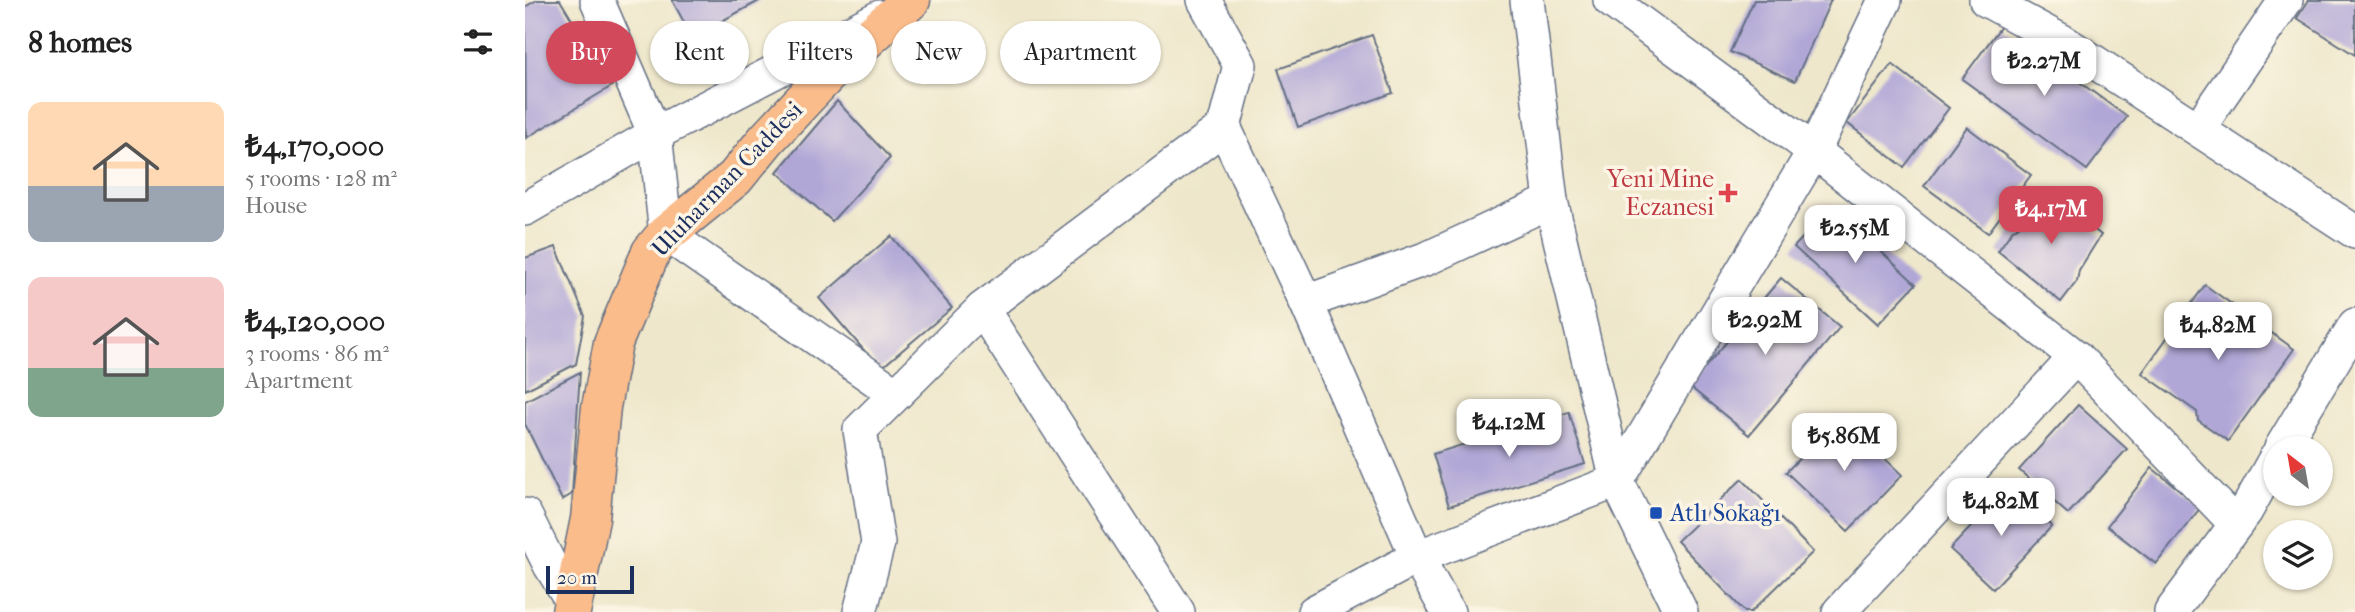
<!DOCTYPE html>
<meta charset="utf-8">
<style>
body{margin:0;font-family:"IM FELL French Canon",serif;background:#f2f2f2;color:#222;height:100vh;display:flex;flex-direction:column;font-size:26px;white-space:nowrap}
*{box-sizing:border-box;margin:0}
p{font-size:23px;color:#767676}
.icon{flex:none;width:38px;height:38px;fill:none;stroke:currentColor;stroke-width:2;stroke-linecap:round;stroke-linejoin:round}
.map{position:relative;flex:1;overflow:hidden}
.details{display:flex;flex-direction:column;background:#fff;width:525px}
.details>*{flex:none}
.top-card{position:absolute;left:21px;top:21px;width:665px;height:63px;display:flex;gap:14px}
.needle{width:46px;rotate:329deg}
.fabs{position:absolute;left:1738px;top:436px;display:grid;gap:14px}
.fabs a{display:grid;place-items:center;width:70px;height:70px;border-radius:50%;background:#fff;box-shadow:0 2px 5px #0004;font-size:35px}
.scale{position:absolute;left:21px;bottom:18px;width:88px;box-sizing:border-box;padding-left:7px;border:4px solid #1b2f5e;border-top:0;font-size:19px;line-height:24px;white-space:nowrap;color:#1b2f5e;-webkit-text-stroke:5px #fcf5e5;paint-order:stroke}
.price{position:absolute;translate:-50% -60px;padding:0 16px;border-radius:14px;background:#fff;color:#222;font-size:23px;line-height:46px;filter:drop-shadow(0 2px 4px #0008)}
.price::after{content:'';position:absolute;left:50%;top:42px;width:21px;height:16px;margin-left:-10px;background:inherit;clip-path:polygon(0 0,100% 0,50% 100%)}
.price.selected{background:#d1495b;color:#fff}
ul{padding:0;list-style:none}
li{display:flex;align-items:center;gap:21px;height:175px;padding:0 28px}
li span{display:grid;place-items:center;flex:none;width:196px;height:140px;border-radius:14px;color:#555}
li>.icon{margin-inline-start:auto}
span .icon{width:84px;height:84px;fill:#fffc;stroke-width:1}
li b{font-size:30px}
h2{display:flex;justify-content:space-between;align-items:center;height:84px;padding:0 28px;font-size:30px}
.tag{padding:0 24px;border-radius:32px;background:#fff;box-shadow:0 2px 5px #0004;font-size:24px;line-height:63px}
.tag.selected{background:#d1495b;color:#fff}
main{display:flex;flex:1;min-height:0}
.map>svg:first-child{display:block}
.building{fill:#b1a7d7}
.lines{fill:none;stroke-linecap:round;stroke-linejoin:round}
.minor-casing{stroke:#656f84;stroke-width:36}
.major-casing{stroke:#656f84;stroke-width:41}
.minor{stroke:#fff;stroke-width:33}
.major{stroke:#fabc8b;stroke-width:38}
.health-dot{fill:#e0444e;stroke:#fcf5e5;stroke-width:2.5}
.transit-dot{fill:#1a4fb4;stroke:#fcf5e5;stroke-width:2.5}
.labels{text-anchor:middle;stroke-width:7;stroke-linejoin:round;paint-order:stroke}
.street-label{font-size:24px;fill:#1b2f5e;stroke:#fcf5e5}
.health-label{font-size:24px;fill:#be3a42;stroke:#fcf5e5;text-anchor:end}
.transit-label{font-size:24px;fill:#164399;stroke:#fcf5e5;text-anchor:start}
</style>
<main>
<section class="details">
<h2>8 homes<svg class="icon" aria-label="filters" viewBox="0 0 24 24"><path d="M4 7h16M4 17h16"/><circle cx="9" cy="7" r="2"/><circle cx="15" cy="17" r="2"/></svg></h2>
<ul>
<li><span style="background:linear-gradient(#ffd9b3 60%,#9aa5b1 0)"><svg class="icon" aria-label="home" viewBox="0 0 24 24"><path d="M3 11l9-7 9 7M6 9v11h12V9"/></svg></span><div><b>₺4,170,000</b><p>5 rooms · 128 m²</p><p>House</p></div></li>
<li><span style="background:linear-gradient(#f6c9c9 65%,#7fa58c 0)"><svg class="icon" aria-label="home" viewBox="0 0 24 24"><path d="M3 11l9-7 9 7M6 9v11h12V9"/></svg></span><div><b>₺4,120,000</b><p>3 rooms · 86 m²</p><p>Apartment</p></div></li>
</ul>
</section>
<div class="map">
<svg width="1830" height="612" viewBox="0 0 1830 612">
<rect width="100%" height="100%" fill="#fcf5e5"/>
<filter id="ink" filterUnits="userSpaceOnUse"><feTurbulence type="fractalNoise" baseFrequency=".0143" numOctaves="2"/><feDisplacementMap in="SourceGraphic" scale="14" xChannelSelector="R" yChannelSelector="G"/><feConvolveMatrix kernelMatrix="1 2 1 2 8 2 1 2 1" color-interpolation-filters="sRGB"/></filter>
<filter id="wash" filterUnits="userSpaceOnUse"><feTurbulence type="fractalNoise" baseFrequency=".00686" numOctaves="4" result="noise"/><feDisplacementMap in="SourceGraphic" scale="28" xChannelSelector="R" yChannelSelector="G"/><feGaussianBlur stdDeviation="1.57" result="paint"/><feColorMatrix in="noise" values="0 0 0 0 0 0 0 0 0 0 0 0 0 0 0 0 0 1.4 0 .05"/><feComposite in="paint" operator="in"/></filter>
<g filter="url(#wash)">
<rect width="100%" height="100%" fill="#eee7cb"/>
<g id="blocks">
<g class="building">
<path d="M 12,0 L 35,0 L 87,86 L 1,138 L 0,7 Z"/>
<path d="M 147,0 L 236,0 L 167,37 Z"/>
<path d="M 1229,0 L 1306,0 L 1270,81 L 1205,52 Z"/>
<path d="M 1784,0 L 1830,0 L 1830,55 L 1772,18 Z"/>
<path d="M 1477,25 L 1602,117 L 1562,170 L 1437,79 Z"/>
<path d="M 847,35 L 868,93 L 773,127 L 753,69 Z"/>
<path d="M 1367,64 L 1424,108 L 1379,167 L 1322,123 Z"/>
<path d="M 312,101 L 365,158 L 307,221 L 252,172 Z"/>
<path d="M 1442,127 L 1506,175 L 1463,233 L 1399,186 Z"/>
<path d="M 1523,192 L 1576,235 L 1554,270 L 1552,281 L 1536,302 L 1473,251 L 1487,231 L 1496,224 Z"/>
<path d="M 1307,206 L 1391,284 L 1353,324 L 1269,247 Z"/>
<path d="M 366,236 L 427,308 L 355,369 L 294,298 Z"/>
<path d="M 31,247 L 60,316 L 51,364 L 0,390 L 0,258 Z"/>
<path d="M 1256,278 L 1315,327 L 1224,435 L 1164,386 Z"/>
<path d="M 1680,285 L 1769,349 L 1703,441 L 1673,420 L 1672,412 L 1617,373 Z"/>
<path d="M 55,372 L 47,494 L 37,500 L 0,424 L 0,401 Z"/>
<path d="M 1553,405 L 1602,449 L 1543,514 L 1494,470 Z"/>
<path d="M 1044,412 L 1060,464 L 924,506 L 908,454 Z"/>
<path d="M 1316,416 L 1377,475 L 1323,531 L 1261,472 Z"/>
<path d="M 1627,468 L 1676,507 L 1631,564 L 1582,526 Z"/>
<path d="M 1217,479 L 1288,552 L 1226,612 L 1220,612 L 1152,541 Z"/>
<path d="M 1485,486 L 1527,526 L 1468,589 L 1425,549 Z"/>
</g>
</g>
</g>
<g filter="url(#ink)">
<use href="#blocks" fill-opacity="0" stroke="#656f84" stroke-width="2"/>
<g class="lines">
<defs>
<g id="minor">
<path d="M 72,0 L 130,134 L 141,234 L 371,394"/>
<path d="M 1002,0 L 1026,201 L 1092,481 L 1156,612"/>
<path d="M 1085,0 L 1289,151 L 1551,357 L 1711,524"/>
<path d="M 1461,0 L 1539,42 L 1830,232"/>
<path d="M 699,127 L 781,302 L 892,557 L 923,612"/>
<path d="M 1673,129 L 1761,0"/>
<path d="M 0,209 L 130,134 L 355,17"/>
<path d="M 781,302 L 903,258 L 1026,201"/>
<path d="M 457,309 L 653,612"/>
<path d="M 1756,448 L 1830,325"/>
<path d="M 0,515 L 25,565 L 49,604"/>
<path d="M 335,612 L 353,543 L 335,430 L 457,309 L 699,127 L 715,65 L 679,0"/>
<path d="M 789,612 L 892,557 L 1092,481 L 1289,151 L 1360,0"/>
<path d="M 1314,612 L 1551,357"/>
<path d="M 1646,612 L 1721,511 L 1750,459"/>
</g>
<path id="major" d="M 46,612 L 65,519 L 76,407 L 88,343 L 126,252 L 141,234 L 210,178 L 241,140 L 303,74 L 386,0"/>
</defs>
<use href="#minor" class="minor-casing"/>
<use href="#major" class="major-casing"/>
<use href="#minor" class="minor"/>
<use href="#major" class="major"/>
</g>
</g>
<path class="health-dot" d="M1199.5 182.5h7v7h7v7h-7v7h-7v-7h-7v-7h7z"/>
<rect class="transit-dot" x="1124" y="506" width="14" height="14" rx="3.5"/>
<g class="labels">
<g class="street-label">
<text transform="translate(202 179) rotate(-46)" y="8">Uluharman Caddesi</text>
</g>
<g class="health-label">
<text x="1189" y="187">Yeni Mine<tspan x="1189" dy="28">Eczanesi</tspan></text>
</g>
<g class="transit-label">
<text x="1145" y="521">Atlı Sokağı</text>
</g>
</g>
</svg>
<div class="fabs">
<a><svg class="needle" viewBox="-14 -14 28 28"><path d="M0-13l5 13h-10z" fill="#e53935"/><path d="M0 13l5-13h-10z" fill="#767676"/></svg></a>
<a><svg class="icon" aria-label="layers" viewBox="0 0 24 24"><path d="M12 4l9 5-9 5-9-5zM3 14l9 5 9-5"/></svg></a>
</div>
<div class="scale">20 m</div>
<b class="price" style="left:1519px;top:98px">₺2.27M</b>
<b class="price selected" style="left:1526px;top:246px">₺4.17M</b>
<b class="price" style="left:1330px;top:265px">₺2.55M</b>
<b class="price" style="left:1240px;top:357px">₺2.92M</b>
<b class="price" style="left:1693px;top:362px">₺4.82M</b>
<b class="price" style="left:984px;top:459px">₺4.12M</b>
<b class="price" style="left:1319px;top:473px">₺5.86M</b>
<b class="price" style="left:1476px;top:538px">₺4.82M</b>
<div class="top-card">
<a class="tag selected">Buy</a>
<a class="tag">Rent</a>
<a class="tag">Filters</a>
<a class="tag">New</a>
<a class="tag">Apartment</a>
</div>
</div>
</main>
